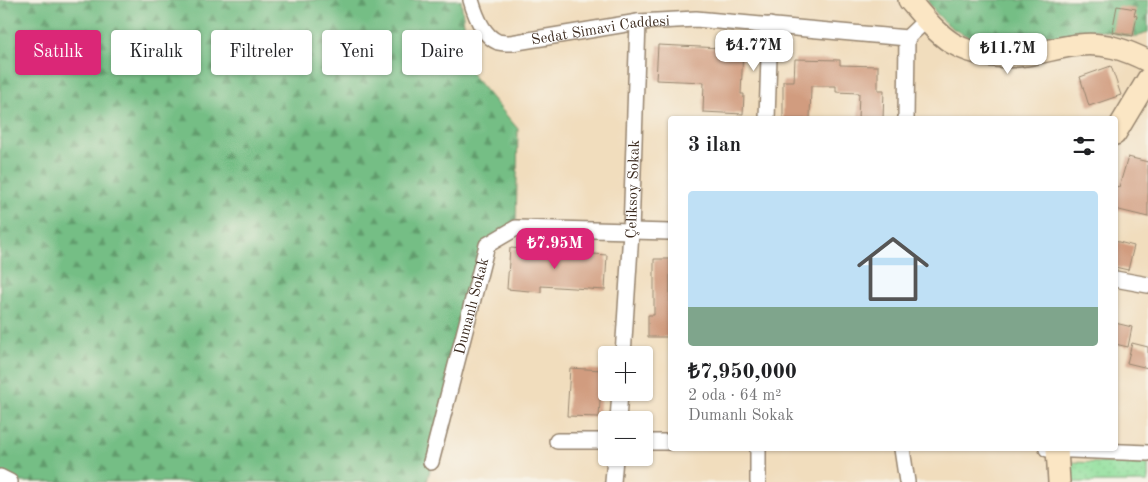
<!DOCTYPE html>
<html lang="tr">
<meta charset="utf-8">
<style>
body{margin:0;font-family:"Old Standard TT",serif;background:#f2f2f2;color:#202124;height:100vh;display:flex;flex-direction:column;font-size:19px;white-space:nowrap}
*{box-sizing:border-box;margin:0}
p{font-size:16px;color:#757577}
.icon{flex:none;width:28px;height:28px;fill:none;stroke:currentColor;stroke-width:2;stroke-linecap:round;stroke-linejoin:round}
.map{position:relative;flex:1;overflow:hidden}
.details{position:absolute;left:668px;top:116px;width:450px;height:335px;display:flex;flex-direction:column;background:#fff;border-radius:5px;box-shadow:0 1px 4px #0004}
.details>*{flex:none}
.hud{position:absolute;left:15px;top:30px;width:475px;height:45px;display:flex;gap:10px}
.tools{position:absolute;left:598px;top:346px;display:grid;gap:10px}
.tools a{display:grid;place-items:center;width:55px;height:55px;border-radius:5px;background:#fff;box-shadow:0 1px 4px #0004;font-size:25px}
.price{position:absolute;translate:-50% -42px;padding:0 11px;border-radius:10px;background:#fff;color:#222;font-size:16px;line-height:32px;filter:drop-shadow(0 1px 2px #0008)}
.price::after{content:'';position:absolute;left:50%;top:30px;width:15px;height:11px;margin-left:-8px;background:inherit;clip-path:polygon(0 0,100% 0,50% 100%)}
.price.on{background:#db2777;color:#fff}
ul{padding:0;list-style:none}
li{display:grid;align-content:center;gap:10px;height:265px;padding:0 20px}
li+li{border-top:1px solid #e0e0e0}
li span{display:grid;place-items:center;height:155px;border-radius:5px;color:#555}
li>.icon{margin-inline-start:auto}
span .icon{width:90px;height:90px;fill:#fffc;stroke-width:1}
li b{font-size:21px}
h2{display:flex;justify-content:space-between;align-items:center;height:60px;padding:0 20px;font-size:21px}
.pill{padding:0 18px;border-radius:5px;background:#fff;box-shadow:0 1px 4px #0004;font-size:18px;line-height:45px}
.pill.on{background:#db2777;color:#fff}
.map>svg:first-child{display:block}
.grass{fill:url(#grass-dots);stroke:#66855e}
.forest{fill:url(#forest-firs);stroke:#587452}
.building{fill:#d19c7f}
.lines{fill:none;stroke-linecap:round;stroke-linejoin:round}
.street-casing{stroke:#96846e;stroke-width:18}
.secondary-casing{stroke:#96846e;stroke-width:24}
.street{stroke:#fff;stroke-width:15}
.secondary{stroke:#fbe6c4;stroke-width:21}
.labels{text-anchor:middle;stroke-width:4;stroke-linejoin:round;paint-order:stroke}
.street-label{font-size:15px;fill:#3b2a1e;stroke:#f7f3e8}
</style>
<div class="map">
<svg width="1148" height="482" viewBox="0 0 1148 482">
<defs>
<pattern id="grass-dots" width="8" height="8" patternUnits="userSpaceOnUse" patternTransform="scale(1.25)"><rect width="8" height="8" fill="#92e09e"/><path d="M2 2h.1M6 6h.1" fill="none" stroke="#7fc088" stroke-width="1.8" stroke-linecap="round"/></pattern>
<pattern id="forest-firs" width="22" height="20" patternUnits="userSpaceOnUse" patternTransform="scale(1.25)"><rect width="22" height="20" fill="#75be85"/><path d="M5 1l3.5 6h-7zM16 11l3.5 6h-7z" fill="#619b6c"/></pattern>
</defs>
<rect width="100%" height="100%" fill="#f7f3e8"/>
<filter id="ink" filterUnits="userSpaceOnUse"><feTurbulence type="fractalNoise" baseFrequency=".02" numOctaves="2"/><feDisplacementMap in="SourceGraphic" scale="10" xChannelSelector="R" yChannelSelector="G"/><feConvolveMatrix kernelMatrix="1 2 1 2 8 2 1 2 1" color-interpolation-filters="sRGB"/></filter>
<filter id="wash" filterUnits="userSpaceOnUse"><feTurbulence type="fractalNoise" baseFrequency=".0096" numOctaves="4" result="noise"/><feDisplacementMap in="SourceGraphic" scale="20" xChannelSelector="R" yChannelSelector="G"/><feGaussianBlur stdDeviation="1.12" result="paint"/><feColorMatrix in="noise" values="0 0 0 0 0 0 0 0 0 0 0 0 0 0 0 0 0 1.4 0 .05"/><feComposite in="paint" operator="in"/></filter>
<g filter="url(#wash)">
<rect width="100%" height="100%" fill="#f1ddbd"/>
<path class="grass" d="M 1066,462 L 1148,464 L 1148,482 L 1068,482 Z"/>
<g class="forest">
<path d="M 0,0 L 461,0 L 470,72 L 518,129 L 516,228 L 487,245 L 427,482 L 10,482 L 0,477 Z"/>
<path d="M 927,0 L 1148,0 L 1148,32 C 1133,43 1109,29 1092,30 C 1083,31 1074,33 1065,35 C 1011,44 961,55 927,0 Z"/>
</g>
<g id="blocks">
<g class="building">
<path d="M 1117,6 L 1136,9 L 1134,15 L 1137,16 L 1133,36 L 1112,32 Z"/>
<path d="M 658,45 L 743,49 L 741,94 L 744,94 L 743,114 L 703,112 L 704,82 L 656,80 Z"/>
<path d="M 795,59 L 840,60 L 840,65 L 878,66 L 878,90 L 884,90 L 883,119 L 858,119 L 859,93 L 836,92 L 836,86 L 811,86 L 810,119 L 783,119 L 783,81 L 794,81 Z"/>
<path d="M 1111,66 L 1121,95 L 1089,106 L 1080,77 Z"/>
<path d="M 1128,157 L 1148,162 L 1148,217 L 1115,209 L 1115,186 L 1119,187 Z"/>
<path d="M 1115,241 L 1134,246 L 1128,270 L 1115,267 Z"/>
<path d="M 510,248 L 607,255 L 605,290 L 541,286 L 541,292 L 507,289 Z"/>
<path d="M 654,259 L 670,259 L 670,337 L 648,337 L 648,315 L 654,315 Z"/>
<path d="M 1115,323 L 1132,327 L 1128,347 L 1115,344 Z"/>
<path d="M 1132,343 L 1148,347 L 1148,368 L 1127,363 Z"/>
<path d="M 570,368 L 602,370 L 599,417 L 567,416 Z"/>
</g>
</g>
</g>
<g filter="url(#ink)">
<use href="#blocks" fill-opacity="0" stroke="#96846e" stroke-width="1"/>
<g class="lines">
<defs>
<g id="street">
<path id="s1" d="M 471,0 C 475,14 483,36 498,42 C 502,43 507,43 511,43 L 638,22 L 696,19 L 907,38 L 926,20"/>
<path d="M 767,119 L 770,25"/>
<path d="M 906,119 L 907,38"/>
<path d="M 1115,279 L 1148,285"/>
<path id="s2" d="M 623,355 L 631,232 L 638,22"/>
<path d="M 618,420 L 620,392"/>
<path d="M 557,441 L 606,441"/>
<path d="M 644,442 L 670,442"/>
<path d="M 902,449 L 907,482"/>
<path d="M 1047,449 L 1148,453"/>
<path id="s3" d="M 431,462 L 487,245 L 516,228 L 670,232"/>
<path d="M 0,477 L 10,482"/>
<path d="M 613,482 L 615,458"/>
<path d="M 758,482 L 758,449"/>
</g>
<g id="secondary">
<path d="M 909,0 C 922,15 935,32 952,43 C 974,56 1002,59 1026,55 C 1044,53 1061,46 1079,45 C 1104,42 1126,50 1148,61"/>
<path d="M 1115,134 L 1148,79"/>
<path d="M 1057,449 L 1059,482"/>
</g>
</defs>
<use href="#street" class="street-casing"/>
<use href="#secondary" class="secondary-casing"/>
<use href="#street" class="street"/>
<use href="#secondary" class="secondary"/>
</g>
</g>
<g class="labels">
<g class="street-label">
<text dy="5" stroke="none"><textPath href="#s1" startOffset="155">Sedat Simavi Caddesi</textPath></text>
<text dy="5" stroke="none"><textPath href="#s2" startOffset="166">Çeliksoy Sokak</textPath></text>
<text dy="5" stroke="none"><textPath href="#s3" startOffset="161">Dumanlı Sokak</textPath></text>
</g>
</g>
</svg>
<div class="tools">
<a>+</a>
<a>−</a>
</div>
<b class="price" style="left:754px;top:72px">₺4.77M</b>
<b class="price" style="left:1008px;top:75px">₺11.7M</b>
<b class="price on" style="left:555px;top:270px">₺7.95M</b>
<div class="hud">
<a class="pill on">Satılık</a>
<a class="pill">Kiralık</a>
<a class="pill">Filtreler</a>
<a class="pill">Yeni</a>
<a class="pill">Daire</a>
</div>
<section class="details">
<h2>3 ilan<svg class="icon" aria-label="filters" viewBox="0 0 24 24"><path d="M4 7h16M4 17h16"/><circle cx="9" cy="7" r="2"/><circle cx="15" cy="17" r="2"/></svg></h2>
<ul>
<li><span style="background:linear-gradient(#bfe0f5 75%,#7fa58c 0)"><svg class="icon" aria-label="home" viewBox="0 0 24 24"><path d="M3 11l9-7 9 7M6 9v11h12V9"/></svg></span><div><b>₺7,950,000</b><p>2 oda · 64 m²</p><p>Dumanlı Sokak</p></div></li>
</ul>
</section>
</div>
